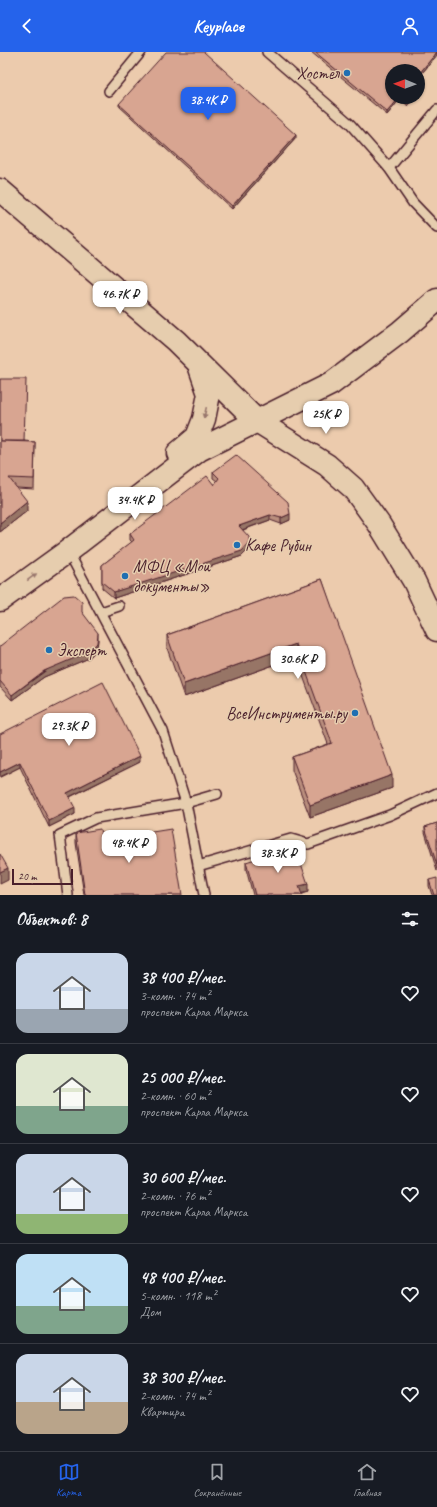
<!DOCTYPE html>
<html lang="ru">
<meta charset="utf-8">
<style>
body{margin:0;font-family:Caveat,sans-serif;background:#242831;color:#f1f3f6;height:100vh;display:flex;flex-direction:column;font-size:15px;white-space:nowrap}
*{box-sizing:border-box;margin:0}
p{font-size:13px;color:#9ea1a6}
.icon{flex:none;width:22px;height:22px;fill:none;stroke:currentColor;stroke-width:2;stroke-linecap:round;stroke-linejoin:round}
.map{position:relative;height:843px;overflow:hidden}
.side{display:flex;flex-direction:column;background:#171b24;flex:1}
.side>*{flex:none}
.needle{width:26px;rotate:271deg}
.controls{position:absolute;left:385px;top:12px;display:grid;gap:8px}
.controls a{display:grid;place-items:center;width:40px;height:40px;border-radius:50%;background:#171b24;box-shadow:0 1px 3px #0004;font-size:20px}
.scale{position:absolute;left:12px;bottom:10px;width:61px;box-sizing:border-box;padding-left:4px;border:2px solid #4a1f2b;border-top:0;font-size:11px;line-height:14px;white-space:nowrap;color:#4a1f2b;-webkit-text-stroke:3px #e6cdae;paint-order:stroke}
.price{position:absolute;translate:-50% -34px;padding:0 9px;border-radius:8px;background:#fff;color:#222;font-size:13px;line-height:26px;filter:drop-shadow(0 1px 2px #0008)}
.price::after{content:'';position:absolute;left:50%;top:24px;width:12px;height:9px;margin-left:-6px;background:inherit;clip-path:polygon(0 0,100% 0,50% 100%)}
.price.active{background:#2563eb;color:#fff}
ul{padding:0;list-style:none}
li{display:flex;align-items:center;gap:12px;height:100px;padding:0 16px}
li+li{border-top:1px solid #363941}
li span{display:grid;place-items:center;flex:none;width:112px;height:80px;border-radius:12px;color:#555}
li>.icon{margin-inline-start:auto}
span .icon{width:48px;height:48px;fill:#fffc;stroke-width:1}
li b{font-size:17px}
h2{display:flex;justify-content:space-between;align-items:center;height:48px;padding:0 16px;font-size:17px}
header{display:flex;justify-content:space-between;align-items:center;height:52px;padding:0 16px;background:#2563eb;color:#fff;font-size:18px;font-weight:600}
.tabs{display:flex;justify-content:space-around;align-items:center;height:56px;border-top:1px solid #363941;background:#171b24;font-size:11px;color:#9ea1a6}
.tabs a{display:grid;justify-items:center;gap:2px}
.tabs .active{color:#2563eb}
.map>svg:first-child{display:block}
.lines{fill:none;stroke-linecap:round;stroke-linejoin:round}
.lane-casing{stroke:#4a1f2b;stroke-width:12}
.secondary-casing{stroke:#4a1f2b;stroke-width:25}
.lane{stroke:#e6cdae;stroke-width:9}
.secondary{stroke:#e6cdae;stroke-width:22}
.wall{fill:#ba8e7d;stroke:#4a1f2b}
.shaded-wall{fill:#977466;stroke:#4a1f2b}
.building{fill:#d8a591;stroke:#4a1f2b}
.oneway{fill:#98766c}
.poi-dot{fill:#1f6fb2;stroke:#e6cdae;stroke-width:1.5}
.labels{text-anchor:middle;stroke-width:3;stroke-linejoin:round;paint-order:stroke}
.poi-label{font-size:17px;fill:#4a1f2b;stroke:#e6cdae;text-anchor:start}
</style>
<header><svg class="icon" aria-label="back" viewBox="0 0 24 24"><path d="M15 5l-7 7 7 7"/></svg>Keyplace<svg class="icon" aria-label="person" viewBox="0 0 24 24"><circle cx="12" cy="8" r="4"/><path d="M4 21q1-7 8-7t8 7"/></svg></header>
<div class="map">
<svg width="437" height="843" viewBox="0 0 437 843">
<rect width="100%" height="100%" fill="#eccbad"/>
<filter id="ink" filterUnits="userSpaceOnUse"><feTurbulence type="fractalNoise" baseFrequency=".025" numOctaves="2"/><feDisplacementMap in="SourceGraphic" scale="8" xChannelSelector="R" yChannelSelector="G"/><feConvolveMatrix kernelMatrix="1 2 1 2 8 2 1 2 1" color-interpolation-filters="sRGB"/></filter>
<g filter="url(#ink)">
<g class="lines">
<defs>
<g id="lane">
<path d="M 267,0 L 350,72 L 389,116 L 413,151 L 437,176"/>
<path d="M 109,39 L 141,0"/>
<path d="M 389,116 L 437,58"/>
<path d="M 68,499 L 163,679 L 186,751 L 217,742"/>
<path d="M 101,560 L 119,554"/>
<path d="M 198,814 L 291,787 L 308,792 L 390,763 L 437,741"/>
<path d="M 68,843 L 60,783 L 96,766 L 186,751 L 204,843"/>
</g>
<g id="secondary">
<path d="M 0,138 L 176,289 L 257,369 L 327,413 L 353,436 L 379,472 L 414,529 L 437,578"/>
<path d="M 178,401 L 197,385 L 204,367 L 209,342 L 200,316"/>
<path d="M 0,548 L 68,499 L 199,398 L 331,332 L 400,280 L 437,248"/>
</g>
</defs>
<use href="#lane" class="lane-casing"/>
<use href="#secondary" class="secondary-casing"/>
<use href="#lane" class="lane"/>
<use href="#secondary" class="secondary"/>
</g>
<g class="wall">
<path d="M 311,0 L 437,0 L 437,3 L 418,26 L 418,19 L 392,45 L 416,45 L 408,54 L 400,47 L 387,63 Z"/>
<path d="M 119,52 L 296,86 L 232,157 L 119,54 Z"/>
<path d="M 0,327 L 24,389 L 35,390 L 34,437 L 17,436 L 27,459 L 0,480 Z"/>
<path d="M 213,420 L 290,468 L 281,472 L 270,468 L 243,478 L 249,497 L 242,504 L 114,546 L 102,536 L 102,513 L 132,490 L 130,488 L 130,482 L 214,433 L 217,429 L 213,426 Z"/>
<path d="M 322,527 L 392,736 L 310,765 L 292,718 L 292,705 L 328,692 L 296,605 L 184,645 L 167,596 L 167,583 Z"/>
<path d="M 82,560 L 98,587 L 97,597 L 89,606 L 44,625 L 12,648 L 0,635 L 0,594 Z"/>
<path d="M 0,682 L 140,710 L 70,745 L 75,762 L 49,775 L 20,715 L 0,725 Z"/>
<path d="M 437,771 L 437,819 L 425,780 L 425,775 Z"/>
<path d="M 76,781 L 102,788 L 182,843 L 84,843 L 76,791 Z"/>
<path d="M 246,810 L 308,840 L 301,842 L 302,843 L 253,843 L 246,817 Z"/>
<path d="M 429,828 L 437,843 L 432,843 L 429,834 Z"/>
</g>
<g class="shaded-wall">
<path d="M 437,0 L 437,3 L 418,26 L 418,23 Z"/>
<path d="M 424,34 L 424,37 L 418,43 L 418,40 Z"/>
<path d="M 400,45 L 400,47 L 387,63 L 387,60 Z"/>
<path d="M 414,45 L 416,45 L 408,54 L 408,51 Z"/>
<path d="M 296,83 L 296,86 L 232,157 L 232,154 Z"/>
<path d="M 27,449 L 27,459 L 0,480 L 0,471 Z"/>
<path d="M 290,462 L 290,468 L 281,472 L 281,466 Z"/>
<path d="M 270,463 L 270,468 L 239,479 L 239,474 Z"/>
<path d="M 249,491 L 249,497 L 242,504 L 114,546 L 114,540 Z"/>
<path d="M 98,581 L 98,587 L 97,597 L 89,606 L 44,625 L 12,648 L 12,643 Z"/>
<path d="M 296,592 L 296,605 L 184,645 L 184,632 Z"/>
<path d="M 140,704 L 140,710 L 67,746 L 67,741 Z"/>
<path d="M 20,710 L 20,715 L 0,725 L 0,720 Z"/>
<path d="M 392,723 L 392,736 L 310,765 L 310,753 Z"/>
<path d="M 75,756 L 75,762 L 49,775 L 49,769 Z"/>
<path d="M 8,816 L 8,828 L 0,832 L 0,820 Z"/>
<path d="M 308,832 L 308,840 L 299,842 L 299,834 Z"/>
</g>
<g class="building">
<path d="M 166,0 L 204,0 L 296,83 L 232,154 L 119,52 Z"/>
<path d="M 315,0 L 437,0 L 418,23 L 418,19 L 392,19 L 392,45 L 400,45 L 387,60 Z"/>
<path d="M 418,29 L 424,34 L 418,40 Z"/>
<path d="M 401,45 L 414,45 L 408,51 Z"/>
<path d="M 0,327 L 26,327 L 24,389 L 0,389 Z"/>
<path d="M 0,389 L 35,390 L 34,427 L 9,426 L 27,449 L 0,471 Z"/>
<path d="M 236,403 L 288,450 L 290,462 L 281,466 L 270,463 L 239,474 L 249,485 L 249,491 L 242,499 L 114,540 L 102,530 L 102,513 L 134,488 L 130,482 L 207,424 L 214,433 L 219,426 L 213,420 Z"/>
<path d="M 322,527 L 392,723 L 310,753 L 292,705 L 332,691 L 296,592 L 184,632 L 167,583 Z"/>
<path d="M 74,543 L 82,550 L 82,560 L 98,581 L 97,591 L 89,600 L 44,619 L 12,643 L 0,629 L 0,594 L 64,544 Z"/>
<path d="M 103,630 L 140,704 L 67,741 L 75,756 L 49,769 L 20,710 L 0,720 L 0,682 Z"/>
<path d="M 437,771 L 437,813 L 425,775 Z"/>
<path d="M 100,777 L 102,788 L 171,777 L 182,843 L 85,843 L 76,781 Z"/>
<path d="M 295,794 L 308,832 L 299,834 L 302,843 L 255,843 L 246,810 Z"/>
<path d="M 0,802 L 8,816 L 0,820 Z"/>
<path d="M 437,826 L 437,843 L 434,843 L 429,828 Z"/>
</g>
<defs><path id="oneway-solid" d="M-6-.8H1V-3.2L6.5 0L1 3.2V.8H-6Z"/></defs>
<g class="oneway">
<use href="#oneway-solid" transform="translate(205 361) rotate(103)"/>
<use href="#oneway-solid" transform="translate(32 525) rotate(-36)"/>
</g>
</g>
<g class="poi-dot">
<circle cx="347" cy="21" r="4"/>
<circle cx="237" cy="493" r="4"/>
<circle cx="125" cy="524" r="4"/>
<circle cx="49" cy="598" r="4"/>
<circle cx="355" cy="661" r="4"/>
</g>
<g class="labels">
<g class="poi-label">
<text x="339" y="27" text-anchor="end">Хостел</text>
<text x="245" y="499">Кафе Рубин</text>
<text x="133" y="520">МФЦ «Мои<tspan x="133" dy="20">документы»</tspan></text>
<text x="57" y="604">Эксперт</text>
<text x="347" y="667" text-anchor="end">ВсеИнструменты.ру</text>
</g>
</g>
</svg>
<div class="controls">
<a><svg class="needle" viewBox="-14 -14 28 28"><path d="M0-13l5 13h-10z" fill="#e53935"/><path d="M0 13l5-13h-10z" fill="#9ea1a6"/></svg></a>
</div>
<div class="scale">20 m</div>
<b class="price active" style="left:208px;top:69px">38.4K ₽</b>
<b class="price" style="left:120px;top:263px">46.7K ₽</b>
<b class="price" style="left:326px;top:383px">25K ₽</b>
<b class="price" style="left:135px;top:469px">34.4K ₽</b>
<b class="price" style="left:298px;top:628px">30.6K ₽</b>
<b class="price" style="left:69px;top:695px">29.3K ₽</b>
<b class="price" style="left:129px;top:812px">48.4K ₽</b>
<b class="price" style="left:278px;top:822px">38.3K ₽</b>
</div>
<section class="side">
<h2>Объектов: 8<svg class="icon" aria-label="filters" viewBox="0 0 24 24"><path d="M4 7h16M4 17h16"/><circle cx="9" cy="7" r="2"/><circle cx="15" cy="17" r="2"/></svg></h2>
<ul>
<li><span style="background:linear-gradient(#c9d6e8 70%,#9aa5b1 0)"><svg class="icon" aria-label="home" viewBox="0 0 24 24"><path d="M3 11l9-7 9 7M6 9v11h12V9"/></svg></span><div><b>38 400 ₽/мес.</b><p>3-комн. · 74 m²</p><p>проспект Карла Маркса</p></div><svg class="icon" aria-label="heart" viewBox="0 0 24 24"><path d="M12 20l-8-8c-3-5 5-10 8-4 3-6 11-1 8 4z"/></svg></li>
<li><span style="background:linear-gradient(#dfe7d0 65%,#7fa58c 0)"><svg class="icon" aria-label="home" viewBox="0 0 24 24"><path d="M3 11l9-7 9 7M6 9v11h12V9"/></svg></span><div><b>25 000 ₽/мес.</b><p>2-комн. · 60 m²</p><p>проспект Карла Маркса</p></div><svg class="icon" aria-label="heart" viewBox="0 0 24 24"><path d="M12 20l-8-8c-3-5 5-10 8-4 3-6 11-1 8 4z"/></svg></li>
<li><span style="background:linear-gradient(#c9d6e8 75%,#8fb573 0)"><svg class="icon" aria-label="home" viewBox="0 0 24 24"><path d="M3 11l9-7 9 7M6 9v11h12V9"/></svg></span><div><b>30 600 ₽/мес.</b><p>2-комн. · 76 m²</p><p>проспект Карла Маркса</p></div><svg class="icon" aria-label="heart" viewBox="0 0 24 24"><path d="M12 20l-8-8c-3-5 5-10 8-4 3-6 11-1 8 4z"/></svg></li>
<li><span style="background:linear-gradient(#bfe0f5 65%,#7fa58c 0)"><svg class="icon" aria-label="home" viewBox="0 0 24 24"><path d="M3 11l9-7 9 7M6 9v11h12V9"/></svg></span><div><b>48 400 ₽/мес.</b><p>5-комн. · 118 m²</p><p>Дом</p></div><svg class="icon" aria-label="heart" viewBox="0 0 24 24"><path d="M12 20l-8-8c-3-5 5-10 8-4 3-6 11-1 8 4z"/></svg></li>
<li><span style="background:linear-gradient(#c9d6e8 60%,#b9a48a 0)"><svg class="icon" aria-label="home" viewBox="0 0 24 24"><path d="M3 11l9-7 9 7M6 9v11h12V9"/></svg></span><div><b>38 300 ₽/мес.</b><p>2-комн. · 74 m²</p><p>Квартира</p></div><svg class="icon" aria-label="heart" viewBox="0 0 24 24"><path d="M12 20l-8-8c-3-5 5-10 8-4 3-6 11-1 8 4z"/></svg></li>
</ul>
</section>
<nav class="tabs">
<a class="active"><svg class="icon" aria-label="map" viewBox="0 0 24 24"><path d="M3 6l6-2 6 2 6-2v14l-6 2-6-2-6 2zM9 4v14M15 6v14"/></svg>Карта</a>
<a><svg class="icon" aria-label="saved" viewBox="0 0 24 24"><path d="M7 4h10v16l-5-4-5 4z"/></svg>Сохранённые</a>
<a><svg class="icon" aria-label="home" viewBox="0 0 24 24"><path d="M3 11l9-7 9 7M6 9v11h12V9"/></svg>Главная</a>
</nav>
